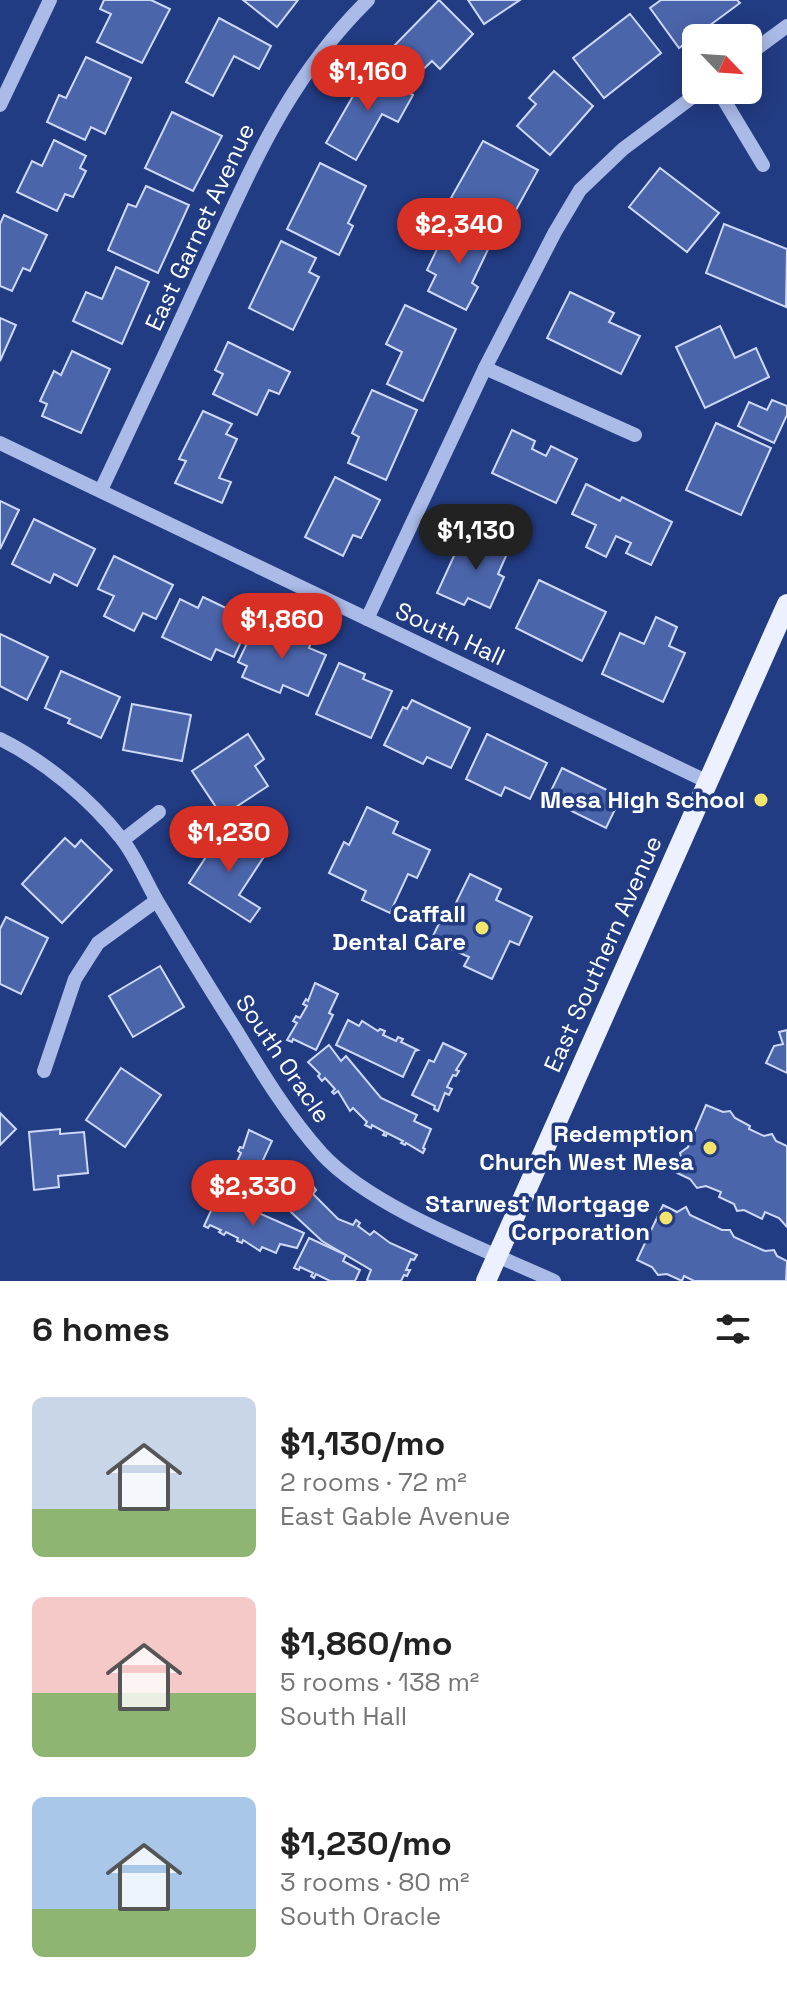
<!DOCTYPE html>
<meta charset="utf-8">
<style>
body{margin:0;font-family:"Space Grotesk",sans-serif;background:#f2f2f2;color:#222;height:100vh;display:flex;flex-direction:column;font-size:30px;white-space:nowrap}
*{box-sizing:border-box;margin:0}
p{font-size:26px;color:#767676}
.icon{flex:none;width:44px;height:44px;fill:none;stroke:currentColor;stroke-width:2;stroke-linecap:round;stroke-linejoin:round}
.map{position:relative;height:1281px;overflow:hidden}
.drawer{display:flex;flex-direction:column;background:#fff;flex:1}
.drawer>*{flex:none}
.needle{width:52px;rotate:115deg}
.controls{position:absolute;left:682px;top:24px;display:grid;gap:16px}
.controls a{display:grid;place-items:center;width:80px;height:80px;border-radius:12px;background:#fff;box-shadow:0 4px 20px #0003;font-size:40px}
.price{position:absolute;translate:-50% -68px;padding:0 18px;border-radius:28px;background:#d93025;color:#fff;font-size:26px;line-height:52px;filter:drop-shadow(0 2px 4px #0008)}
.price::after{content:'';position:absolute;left:50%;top:48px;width:24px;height:18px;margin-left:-12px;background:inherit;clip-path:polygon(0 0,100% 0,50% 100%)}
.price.active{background:#222;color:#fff}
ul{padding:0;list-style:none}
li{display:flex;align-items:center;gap:24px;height:200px;padding:0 32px}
li span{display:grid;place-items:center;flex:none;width:224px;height:160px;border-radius:12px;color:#555}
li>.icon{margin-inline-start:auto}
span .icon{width:96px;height:96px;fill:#fffc;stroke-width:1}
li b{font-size:34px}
h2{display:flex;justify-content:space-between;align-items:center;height:96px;padding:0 32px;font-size:34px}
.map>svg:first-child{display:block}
.building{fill:#4b65ab;stroke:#ced9f6;stroke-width:2}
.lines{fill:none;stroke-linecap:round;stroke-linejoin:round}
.minor{stroke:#aabbe8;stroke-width:14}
.major{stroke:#edf0fe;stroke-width:20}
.poi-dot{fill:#f4e46d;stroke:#223c83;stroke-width:3}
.labels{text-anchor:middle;stroke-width:7;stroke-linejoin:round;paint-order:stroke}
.street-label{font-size:24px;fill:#fff;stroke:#223c83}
.poi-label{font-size:24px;font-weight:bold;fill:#fff;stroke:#223c83;text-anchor:end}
</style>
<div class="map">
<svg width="787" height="1281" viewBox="0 0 787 1281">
<rect width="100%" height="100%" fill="#223c83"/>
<g class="building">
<path d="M 104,0 L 151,0 L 170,9 L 142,63 L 97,42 L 111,14 L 100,9 Z"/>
<path d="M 243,0 L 298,0 L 277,27 Z"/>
<path d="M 439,0 L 473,34 L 440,69 L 432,61 L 416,76 L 390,50 Z"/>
<path d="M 468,0 L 520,0 L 484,24 Z"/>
<path d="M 661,0 L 737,0 L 740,3 L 679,48 L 650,8 Z"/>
<path d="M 630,14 L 661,53 L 604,98 L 573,58 Z"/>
<path d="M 219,18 L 271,46 L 259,69 L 234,56 L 213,96 L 186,82 Z"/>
<path d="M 86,57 L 131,78 L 105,134 L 91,127 L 85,140 L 47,122 L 59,95 L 66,98 Z"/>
<path d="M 368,70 L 413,95 L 398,122 L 382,114 L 356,160 L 326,143 Z"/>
<path d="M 554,71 L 593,106 L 550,155 L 517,126 L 536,104 L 529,98 Z"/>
<path d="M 172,112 L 222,136 L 193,191 L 145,168 Z"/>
<path d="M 54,140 L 86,156 L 80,168 L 86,171 L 73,197 L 65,194 L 57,211 L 17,192 L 32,161 L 42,166 Z"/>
<path d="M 483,141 L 538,170 L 506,228 L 451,198 Z"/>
<path d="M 320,163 L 366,186 L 348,223 L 353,226 L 339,255 L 287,229 Z"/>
<path d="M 660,168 L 719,213 L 687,252 L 629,207 Z"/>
<path d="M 146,186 L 189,205 L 158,273 L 108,250 L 128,204 L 136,207 Z"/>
<path d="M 4,215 L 47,235 L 30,271 L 23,268 L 12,291 L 0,286 L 0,224 Z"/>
<path d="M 459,223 L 493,239 L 472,283 L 478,287 L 466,310 L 428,291 L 436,275 L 427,270 L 440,243 L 448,246 Z"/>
<path d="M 724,224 L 787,249 L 786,307 L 706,273 Z"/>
<path d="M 281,241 L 316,258 L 309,272 L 319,277 L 293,330 L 249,308 Z"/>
<path d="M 116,267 L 149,282 L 122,344 L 73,321 L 86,292 L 102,299 Z"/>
<path d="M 570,292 L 614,313 L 609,322 L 640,336 L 621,374 L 547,338 Z"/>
<path d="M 405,305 L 456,329 L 423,401 L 387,384 L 402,352 L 386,344 Z"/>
<path d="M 0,318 L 16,325 L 0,361 Z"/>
<path d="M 720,326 L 735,358 L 756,348 L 769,377 L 705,408 L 676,347 Z"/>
<path d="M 228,342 L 290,372 L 279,394 L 269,390 L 257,415 L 213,394 L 223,374 L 215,370 Z"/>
<path d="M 72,351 L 110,369 L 81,433 L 42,416 L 47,404 L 40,401 L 54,371 L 61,375 Z"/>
<path d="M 372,390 L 417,410 L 386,480 L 348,463 L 359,437 L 352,433 Z"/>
<path d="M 772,400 L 787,406 L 787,415 L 774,443 L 738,426 L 749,402 L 767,410 Z"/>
<path d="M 203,411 L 232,424 L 226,434 L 237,439 L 219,478 L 231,482 L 222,503 L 175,483 L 186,461 L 179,459 Z"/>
<path d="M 716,423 L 771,448 L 741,515 L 686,490 Z"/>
<path d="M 512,430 L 535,441 L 532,449 L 546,456 L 551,446 L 577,459 L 556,503 L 492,473 Z"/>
<path d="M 335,477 L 380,500 L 361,538 L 353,535 L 343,556 L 305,537 Z"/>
<path d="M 586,484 L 620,501 L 622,497 L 672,522 L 651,565 L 626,553 L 631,543 L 616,536 L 606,557 L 586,547 L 596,525 L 572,514 Z"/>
<path d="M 0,501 L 19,510 L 0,549 Z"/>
<path d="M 34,519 L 95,549 L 77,586 L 54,574 L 50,583 L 12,564 Z"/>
<path d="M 478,532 L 510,547 L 498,574 L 504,577 L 490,608 L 468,598 L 464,605 L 437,593 L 458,547 L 469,552 Z"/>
<path d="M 114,556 L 173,585 L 156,619 L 143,613 L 134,631 L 104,616 L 114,596 L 98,589 Z"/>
<path d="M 539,580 L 606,612 L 582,661 L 516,628 Z"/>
<path d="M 203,597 L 251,620 L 234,657 L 216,649 L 211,660 L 162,637 L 180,599 L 198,608 Z"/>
<path d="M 656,617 L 677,627 L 669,646 L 685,653 L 663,702 L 602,674 L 620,633 L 644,644 Z"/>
<path d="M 265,627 L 284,635 L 287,628 L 312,639 L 309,648 L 326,655 L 308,696 L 283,685 L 280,693 L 242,677 L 247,666 L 238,662 L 250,637 L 259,641 Z"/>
<path d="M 0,634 L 48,657 L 27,700 L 0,686 Z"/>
<path d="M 339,663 L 365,674 L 363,679 L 392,691 L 371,738 L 316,714 Z"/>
<path d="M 61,671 L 120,697 L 101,738 L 68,723 L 70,719 L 45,708 Z"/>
<path d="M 412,700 L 470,728 L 451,768 L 427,757 L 423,764 L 384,745 L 403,707 L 407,709 Z"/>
<path d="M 132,704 L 191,715 L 182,761 L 123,750 Z"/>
<path d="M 248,734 L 264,759 L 255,766 L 268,786 L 222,816 L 192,771 Z"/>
<path d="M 487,734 L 547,763 L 530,799 L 505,787 L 501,796 L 466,779 Z"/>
<path d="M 562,768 L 621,797 L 606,828 L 547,799 Z"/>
<path d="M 367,807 L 398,822 L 393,833 L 430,850 L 417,878 L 408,874 L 390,913 L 362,900 L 366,891 L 329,873 L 344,842 L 349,845 Z"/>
<path d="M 224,829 L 265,855 L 239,895 L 260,908 L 250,922 L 189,883 Z"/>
<path d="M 65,838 L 75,847 L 81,840 L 112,870 L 62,923 L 22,884 Z"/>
<path d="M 470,874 L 501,889 L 496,900 L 532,917 L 519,945 L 510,941 L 492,979 L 464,966 L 469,957 L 431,940 L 446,909 L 452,911 Z"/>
<path d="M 6,917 L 48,938 L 21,994 L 0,984 L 0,929 Z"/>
<path d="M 160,966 L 184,1007 L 133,1037 L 109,996 Z"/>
<path d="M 315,983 L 338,994 L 329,1013 L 333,1015 L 316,1050 L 293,1039 L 292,1042 L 287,1040 L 297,1023 L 293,1021 L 296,1016 L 300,1018 L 307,1006 L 303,1004 L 306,999 L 308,1001 Z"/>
<path d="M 348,1020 L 359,1026 L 362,1021 L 378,1031 L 380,1029 L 385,1031 L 383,1035 L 396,1041 L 398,1037 L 403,1039 L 401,1042 L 418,1050 L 415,1051 L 403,1077 L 336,1045 Z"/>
<path d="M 787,1030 L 787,1073 L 766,1063 L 774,1046 L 783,1044 L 779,1032 Z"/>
<path d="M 443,1043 L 466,1054 L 456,1070 L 459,1071 L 456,1076 L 453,1075 L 447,1087 L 452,1089 L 449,1095 L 445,1093 L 438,1111 L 434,1109 L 435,1106 L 412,1095 L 429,1060 L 434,1062 Z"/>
<path d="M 329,1045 L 341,1061 L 346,1056 L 381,1098 L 417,1115 L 414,1121 L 431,1129 L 423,1148 L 425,1149 L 423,1153 L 406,1143 L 405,1145 L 401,1143 L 403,1141 L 387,1133 L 386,1136 L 383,1135 L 385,1132 L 372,1125 L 371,1128 L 365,1125 L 367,1122 L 353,1108 L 350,1111 L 338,1091 L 334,1094 L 332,1092 L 335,1089 L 325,1078 L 322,1081 L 318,1076 L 320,1074 L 308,1062 Z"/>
<path d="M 121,1068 L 161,1095 L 125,1147 L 86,1120 Z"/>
<path d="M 706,1105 L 723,1112 L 730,1111 L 735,1118 L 750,1126 L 749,1129 L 764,1136 L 772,1134 L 776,1141 L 787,1146 L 787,1227 L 779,1218 L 765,1212 L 762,1219 L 744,1210 L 737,1211 L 734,1204 L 719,1197 L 721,1192 L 706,1186 L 697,1188 L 690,1179 L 677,1173 L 682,1161 L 680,1153 L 688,1147 Z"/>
<path d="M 0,1113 L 16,1129 L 0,1145 Z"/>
<path d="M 60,1129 L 60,1134 L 84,1132 L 88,1173 L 58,1176 L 59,1187 L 34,1190 L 29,1132 Z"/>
<path d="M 249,1130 L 272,1141 L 263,1160 L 268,1163 L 251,1198 L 228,1187 L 227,1190 L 222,1188 L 232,1171 L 228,1169 L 231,1163 L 235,1166 L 241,1153 L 238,1151 L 240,1147 L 243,1148 Z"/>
<path d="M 282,1166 L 294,1176 L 298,1173 L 301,1176 L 299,1180 L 309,1191 L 313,1186 L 316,1190 L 313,1194 L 338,1219 L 353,1225 L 356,1220 L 360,1223 L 358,1226 L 370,1235 L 374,1231 L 390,1243 L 417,1255 L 414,1260 L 411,1259 L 406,1270 L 410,1270 L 407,1276 L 404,1275 L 401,1281 L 369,1281 L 367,1280 L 371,1270 L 322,1241 L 264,1187 Z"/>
<path d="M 215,1202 L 233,1210 L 236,1203 L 304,1233 L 297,1248 L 280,1244 L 276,1253 L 262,1247 L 260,1251 L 243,1240 L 242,1243 L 237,1241 L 238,1238 L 226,1232 L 224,1235 L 219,1232 L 221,1230 L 210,1225 L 208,1228 L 204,1226 Z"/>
<path d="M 663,1205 L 677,1212 L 686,1207 L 690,1215 L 722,1230 L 730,1230 L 734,1237 L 765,1251 L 774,1250 L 777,1256 L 787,1261 L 786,1281 L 694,1281 L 684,1276 L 682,1281 L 667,1274 L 658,1275 L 652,1267 L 637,1260 Z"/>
<path d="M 309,1238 L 346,1255 L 343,1261 L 360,1270 L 355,1281 L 330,1281 L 316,1274 L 314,1278 L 311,1276 L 313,1273 L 300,1267 L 299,1270 L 294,1268 Z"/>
</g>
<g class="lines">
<g class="minor">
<path d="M 748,55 L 787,26"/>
<path d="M 718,90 L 763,165"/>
<path d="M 0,105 L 50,0"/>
<path d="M 485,368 L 635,435"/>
<path d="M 0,443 L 708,782"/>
<path d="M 101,490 C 137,414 172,339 207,263 C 254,163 288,79 368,0"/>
<path d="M 367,619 L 485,368 L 555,232 L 580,190 L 623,149 L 702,90"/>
<path d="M 0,739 C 45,761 90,799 121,838 C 137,858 147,885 160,906 C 185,948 210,989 236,1030 C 262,1073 288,1116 322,1154 C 372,1208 486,1250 554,1281"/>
<path d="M 123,840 L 159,812"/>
<path d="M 44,1071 L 75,979 L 98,943 L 156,901"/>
</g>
<path class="major" d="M 486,1281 L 787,604"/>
</g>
<g class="poi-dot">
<circle cx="761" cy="800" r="8"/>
<circle cx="482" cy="928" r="8"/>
<circle cx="710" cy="1148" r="8"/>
<circle cx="666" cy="1218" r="8"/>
</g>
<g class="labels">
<g class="street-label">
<text transform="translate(200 227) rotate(-65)" y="8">East Garnet Avenue</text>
<text transform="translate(450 634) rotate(25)" y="8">South Hall</text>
<text transform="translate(603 954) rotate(-66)" y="8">East Southern Avenue</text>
<text transform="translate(283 1059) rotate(56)" y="8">South Oracle</text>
</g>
<g class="poi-label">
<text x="745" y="808">Mesa High School</text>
<text x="466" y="922">Caffall<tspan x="466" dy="28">Dental Care</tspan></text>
<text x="694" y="1142">Redemption<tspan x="694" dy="28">Church West Mesa</tspan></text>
<text x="650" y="1212">Starwest Mortgage<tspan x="650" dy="28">Corporation</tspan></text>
</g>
</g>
</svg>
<div class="controls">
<a><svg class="needle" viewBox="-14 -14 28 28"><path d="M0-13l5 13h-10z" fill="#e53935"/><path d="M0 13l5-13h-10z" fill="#767676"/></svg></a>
</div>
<b class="price" style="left:368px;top:113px">$1,160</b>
<b class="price" style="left:459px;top:266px">$2,340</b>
<b class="price active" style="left:476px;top:572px">$1,130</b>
<b class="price" style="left:282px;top:661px">$1,860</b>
<b class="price" style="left:229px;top:874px">$1,230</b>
<b class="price" style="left:253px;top:1228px">$2,330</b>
</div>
<section class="drawer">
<h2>6 homes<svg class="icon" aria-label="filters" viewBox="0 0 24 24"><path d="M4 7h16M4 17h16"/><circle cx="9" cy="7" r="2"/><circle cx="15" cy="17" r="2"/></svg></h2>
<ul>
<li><span style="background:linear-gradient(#c9d6e8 70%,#8fb573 0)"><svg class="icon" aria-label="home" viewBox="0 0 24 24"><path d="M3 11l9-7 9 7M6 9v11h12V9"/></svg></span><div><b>$1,130/mo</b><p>2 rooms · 72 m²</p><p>East Gable Avenue</p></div></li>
<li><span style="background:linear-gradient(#f6c9c9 60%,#8fb573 0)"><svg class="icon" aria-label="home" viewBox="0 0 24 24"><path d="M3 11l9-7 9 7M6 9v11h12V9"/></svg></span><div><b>$1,860/mo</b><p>5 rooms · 138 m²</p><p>South Hall</p></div></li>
<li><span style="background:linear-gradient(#a9c7e8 70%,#8fb573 0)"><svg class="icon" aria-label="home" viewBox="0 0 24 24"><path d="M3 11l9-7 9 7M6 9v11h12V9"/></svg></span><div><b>$1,230/mo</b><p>3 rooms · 80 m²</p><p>South Oracle</p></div></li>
</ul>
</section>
